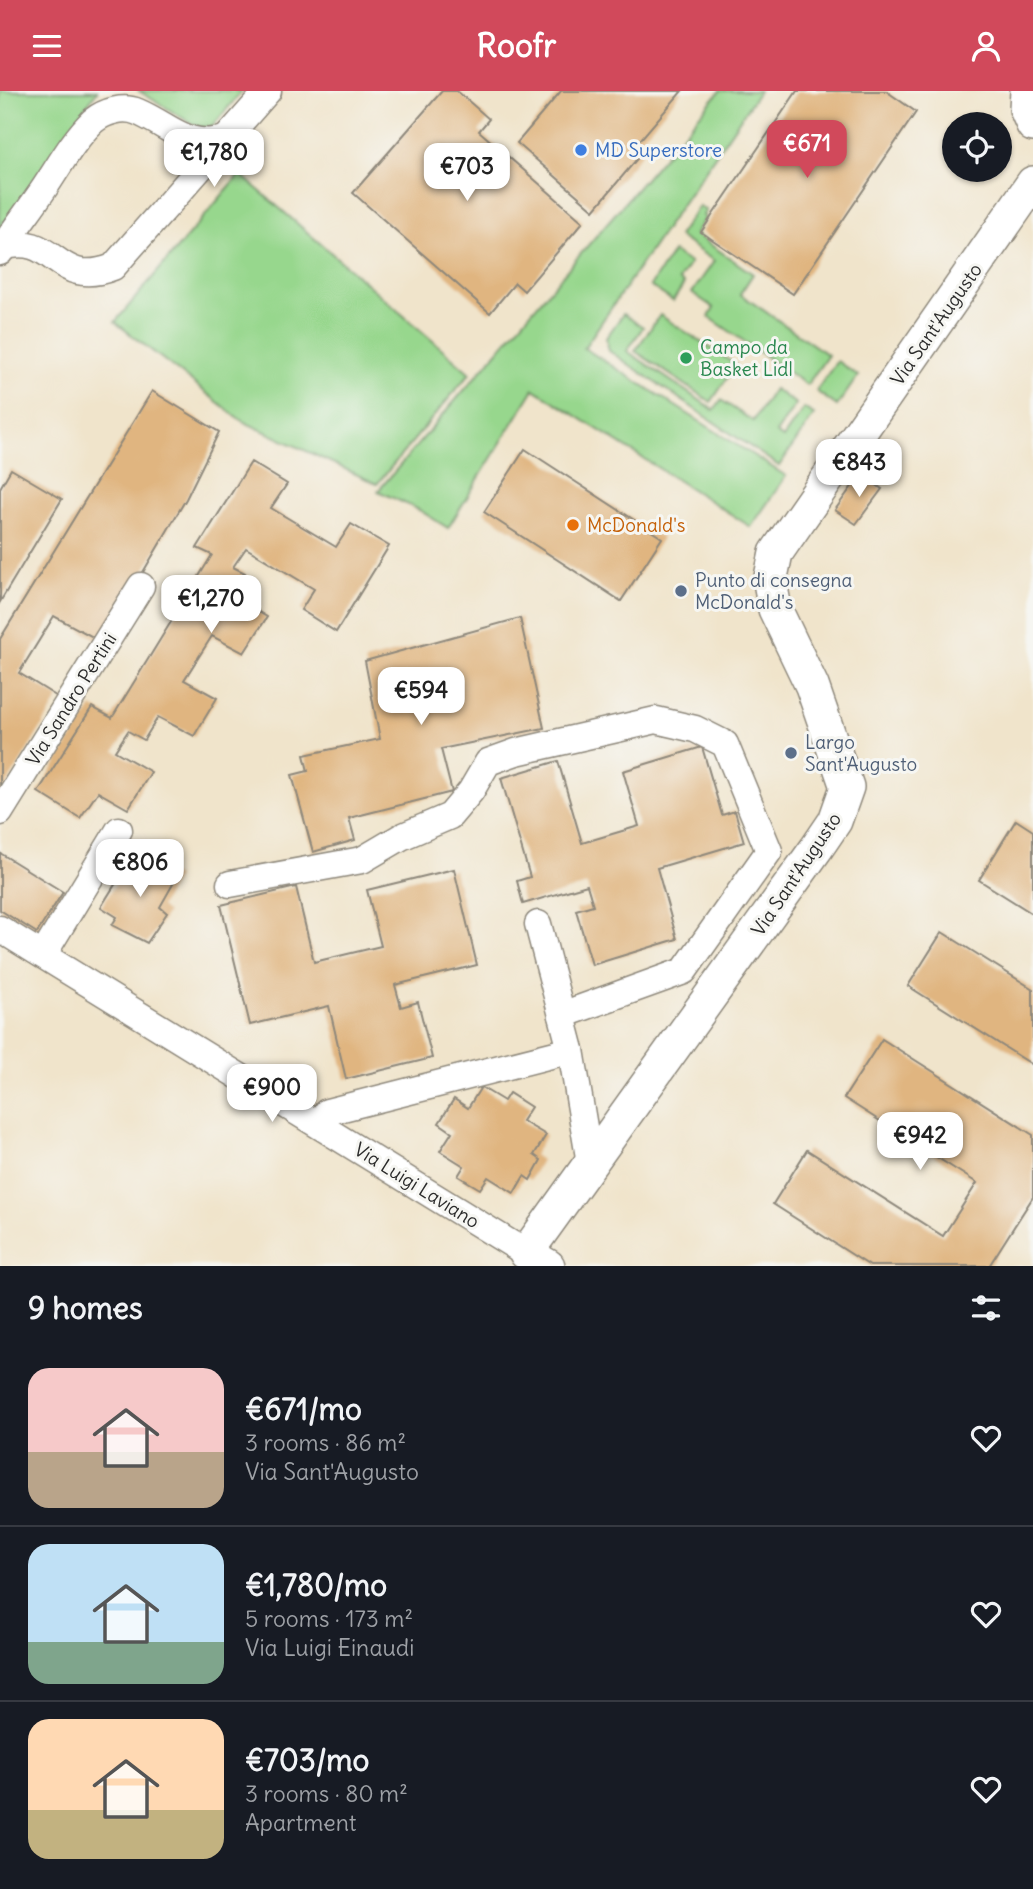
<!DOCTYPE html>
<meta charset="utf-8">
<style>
body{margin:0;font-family:Delius,sans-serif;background:#20242c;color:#f1f3f6;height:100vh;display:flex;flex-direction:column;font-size:26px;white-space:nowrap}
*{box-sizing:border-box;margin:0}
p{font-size:23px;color:#9ea1a6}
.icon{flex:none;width:38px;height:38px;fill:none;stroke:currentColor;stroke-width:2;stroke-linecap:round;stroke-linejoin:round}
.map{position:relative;height:1175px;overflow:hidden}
.sheet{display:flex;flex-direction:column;background:#171b24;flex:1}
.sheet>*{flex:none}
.tools{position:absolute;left:942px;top:21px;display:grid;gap:14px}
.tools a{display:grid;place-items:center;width:70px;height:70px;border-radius:50%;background:#171b24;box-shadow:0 2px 5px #0004;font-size:35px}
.price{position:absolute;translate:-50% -60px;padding:0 16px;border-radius:14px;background:#fff;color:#222;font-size:23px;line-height:46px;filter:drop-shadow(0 2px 4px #0008)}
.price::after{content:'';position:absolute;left:50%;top:42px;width:21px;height:16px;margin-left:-10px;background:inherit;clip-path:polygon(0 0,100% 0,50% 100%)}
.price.on{background:#d1495b;color:#fff}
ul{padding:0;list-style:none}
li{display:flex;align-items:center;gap:21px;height:175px;padding:0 28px}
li+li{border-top:2px solid #363941}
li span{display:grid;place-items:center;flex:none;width:196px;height:140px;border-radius:21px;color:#555}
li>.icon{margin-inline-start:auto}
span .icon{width:84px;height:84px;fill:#fffc;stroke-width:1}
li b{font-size:30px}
h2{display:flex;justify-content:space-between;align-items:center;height:84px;padding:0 28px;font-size:30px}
header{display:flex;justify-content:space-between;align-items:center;height:91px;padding:0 28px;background:#d1495b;color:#fff;font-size:32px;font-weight:800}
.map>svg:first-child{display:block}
.green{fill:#97d78d;stroke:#61815c;stroke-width:2}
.building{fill:#e0b580}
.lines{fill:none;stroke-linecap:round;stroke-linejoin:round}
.minor-casing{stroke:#8e887b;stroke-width:29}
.major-casing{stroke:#8e887b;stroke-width:36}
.minor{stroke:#fff;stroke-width:26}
.major{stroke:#fff;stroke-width:33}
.shop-dot{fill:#3f7fe0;stroke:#f6f6f2;stroke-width:2.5}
.leisure-dot{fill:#2e9e5b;stroke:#f6f6f2;stroke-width:2.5}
.food-dot{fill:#e8710a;stroke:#f6f6f2;stroke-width:2.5}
.service-dot{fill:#5c6f8a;stroke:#f6f6f2;stroke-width:2.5}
.labels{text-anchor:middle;stroke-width:6;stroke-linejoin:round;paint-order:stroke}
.shop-label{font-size:19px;fill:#366cbe;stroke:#f6f6f2;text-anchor:start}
.street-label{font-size:19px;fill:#2b2b2b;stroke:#f6f6f2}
.leisure-label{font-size:19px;fill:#27864d;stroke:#f6f6f2;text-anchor:start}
.food-label{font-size:19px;fill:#c56008;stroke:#f6f6f2;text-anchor:start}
.service-label{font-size:19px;fill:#4e5e75;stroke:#f6f6f2;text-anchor:start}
</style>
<header><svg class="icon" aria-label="menu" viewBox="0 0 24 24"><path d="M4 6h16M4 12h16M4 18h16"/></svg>Roofr<svg class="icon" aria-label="person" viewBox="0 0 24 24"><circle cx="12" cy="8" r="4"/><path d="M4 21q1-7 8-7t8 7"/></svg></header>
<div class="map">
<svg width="1033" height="1175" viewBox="0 0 1033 1175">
<rect width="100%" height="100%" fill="#f6f6f2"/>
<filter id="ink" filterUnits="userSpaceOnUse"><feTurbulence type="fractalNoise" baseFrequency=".0143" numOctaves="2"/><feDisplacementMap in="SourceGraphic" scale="14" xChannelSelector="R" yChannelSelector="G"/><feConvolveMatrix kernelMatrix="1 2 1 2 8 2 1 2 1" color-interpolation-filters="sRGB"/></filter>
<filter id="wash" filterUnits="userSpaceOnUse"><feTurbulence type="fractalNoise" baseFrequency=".00686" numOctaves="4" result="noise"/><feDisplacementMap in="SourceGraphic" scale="28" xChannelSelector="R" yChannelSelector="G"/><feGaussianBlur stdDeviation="1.57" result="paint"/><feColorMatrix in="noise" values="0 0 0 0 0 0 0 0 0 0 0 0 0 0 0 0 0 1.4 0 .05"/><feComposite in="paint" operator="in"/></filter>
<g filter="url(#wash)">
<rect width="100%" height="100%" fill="#f0e4cb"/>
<g class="green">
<path d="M 0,0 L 97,0 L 0,139 Z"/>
<path d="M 139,0 L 242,0 L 207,42 Z"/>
<path d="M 720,0 L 759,0 L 584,257 L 786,385 L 751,436 L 534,298 L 448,437 L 419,419 L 378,400 Z"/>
<path d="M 240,83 L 470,282 L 377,393 L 242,330 L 115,231 Z"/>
<path d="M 699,115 L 706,120 L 703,124 L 705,127 L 695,143 L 753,183 L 740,203 L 828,264 L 807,294 L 709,226 L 714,217 L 692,202 L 714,170 L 678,145 Z"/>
<path d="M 673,161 L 690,172 L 679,189 L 684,193 L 673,210 L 650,195 Z"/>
<path d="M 623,223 L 643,236 L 627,260 L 714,319 L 721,309 L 753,330 L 774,298 L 796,313 L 776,342 L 783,347 L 804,317 L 814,324 L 779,375 L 609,260 L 606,247 Z"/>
<path d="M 660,224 L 736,274 L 711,311 L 635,260 Z"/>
<path d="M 837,270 L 858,285 L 837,315 L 816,300 Z"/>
</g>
<g id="blocks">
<g class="building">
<path d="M 442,0 L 457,0 L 489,28 L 479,40 L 583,131 L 524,200 L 515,192 L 490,222 L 353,102 Z"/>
<path d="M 561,0 L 682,0 L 634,56 L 642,62 L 594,119 L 517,52 Z"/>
<path d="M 797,0 L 886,0 L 916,21 L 793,203 L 701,141 Z"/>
<path d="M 152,300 L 219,341 L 186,408 L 102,551 L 54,525 L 19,582 L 59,607 L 0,705 L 0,548 Z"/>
<path d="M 525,358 L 662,447 L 621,510 L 484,421 Z"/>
<path d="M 251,371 L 287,393 L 271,417 L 336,456 L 351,433 L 389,455 L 336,541 L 301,519 L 314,498 L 246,457 L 233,476 L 245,482 L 230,504 L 267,526 L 244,562 L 212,545 L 184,589 L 217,607 L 194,645 L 158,626 L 144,649 L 128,640 L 115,660 L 151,681 L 128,718 L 98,701 L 80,727 L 38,701 L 92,616 L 112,627 L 212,464 L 197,457 Z"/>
<path d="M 11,378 L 62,408 L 0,511 L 0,397 Z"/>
<path d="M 861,383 L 882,398 L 856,433 L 835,419 Z"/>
<path d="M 520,527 L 544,637 L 441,658 L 452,701 L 349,727 L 355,749 L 313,761 L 292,684 L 308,680 L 304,664 L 380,648 L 365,570 Z"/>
<path d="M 702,656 L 722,724 L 735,720 L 744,751 L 657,777 L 677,848 L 592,874 L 576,819 L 593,814 L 587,794 L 523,813 L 517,790 L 530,786 L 501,687 L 558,670 L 582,752 L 639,735 L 623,680 Z"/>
<path d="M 1016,729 L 1033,740 L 1033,823 L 979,789 Z"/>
<path d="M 0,762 L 63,801 L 37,842 L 0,819 Z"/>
<path d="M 131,768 L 145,777 L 149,771 L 177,786 L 160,816 L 167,822 L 147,852 L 112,834 L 117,826 L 101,816 Z"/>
<path d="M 454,778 L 477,874 L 395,894 L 401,916 L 418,911 L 432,967 L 346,988 L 329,915 L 250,934 L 221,814 L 296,796 L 314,871 L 381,855 L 367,799 Z"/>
<path d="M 942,841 L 1033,898 L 1033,974 L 908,895 Z"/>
<path d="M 882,948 L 1033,1044 L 1033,1106 L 989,1175 L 870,1175 L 773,1113 L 807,1059 L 943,1145 L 977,1092 L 844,1007 Z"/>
<path d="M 481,996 L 504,1010 L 509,1002 L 531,1016 L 522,1030 L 546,1044 L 534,1064 L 541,1069 L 530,1089 L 524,1085 L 514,1102 L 488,1086 L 480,1098 L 458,1085 L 464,1075 L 440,1060 L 452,1041 L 439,1032 L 454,1008 L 468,1017 Z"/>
</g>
</g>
</g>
<g filter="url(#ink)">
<use href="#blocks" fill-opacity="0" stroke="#8e887b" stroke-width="2"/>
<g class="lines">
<defs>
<g id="minor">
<path d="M 3,156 C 56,140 54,199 113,176 L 268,0"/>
<path d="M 0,161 C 13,139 29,120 43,99 C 58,77 73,49 93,30 C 105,20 124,15 138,21 C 172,36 186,58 227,48"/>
<path d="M 0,721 L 141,495"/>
<path d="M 230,793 L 362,769 L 401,746 L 450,725 L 471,700 L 488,671 L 516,661 L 656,629 L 695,638 L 725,653 L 769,760 L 684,880 L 562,924"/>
<path d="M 0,838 L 526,1162"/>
<path d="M 43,864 L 119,739"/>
<path d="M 571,959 L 590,1072"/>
<path d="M 320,1034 L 327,1021 L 571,959 L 538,833"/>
</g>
<g id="major">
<path d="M 1027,0 L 1026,18 L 1033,34"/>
<path d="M 548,1175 L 526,1162 L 816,758 L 835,730 L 847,696 L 812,595 L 775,518 L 770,491 L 776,462 L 1033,92"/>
</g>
</defs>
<use href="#minor" class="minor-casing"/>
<use href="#major" class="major-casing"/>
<use href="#minor" class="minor"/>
<use href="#major" class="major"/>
</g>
</g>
<circle class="shop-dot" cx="581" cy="59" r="7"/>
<circle class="leisure-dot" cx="686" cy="267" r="7"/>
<circle class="food-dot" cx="573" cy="434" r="7"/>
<g class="service-dot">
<circle cx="681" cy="500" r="7"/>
<circle cx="791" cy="662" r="7"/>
</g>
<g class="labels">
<g class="shop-label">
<text x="595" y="66">MD Superstore</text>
</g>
<g class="street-label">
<text transform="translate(936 233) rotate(-55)" y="7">Via Sant'Augusto</text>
<text transform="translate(71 608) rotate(-58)" y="7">Via Sandro Pertini</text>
<text transform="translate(796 783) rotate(-56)" y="7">Via Sant'Augusto</text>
<text transform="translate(417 1094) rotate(32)" y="7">Via Luigi Laviano</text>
</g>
<g class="leisure-label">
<text x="700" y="263">Campo da<tspan x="700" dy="22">Basket Lidl</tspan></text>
</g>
<g class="food-label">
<text x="587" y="441">McDonald's</text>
</g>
<g class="service-label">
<text x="695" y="496">Punto di consegna<tspan x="695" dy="22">McDonald's</tspan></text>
<text x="805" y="658">Largo<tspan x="805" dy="22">Sant'Augusto</tspan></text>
</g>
</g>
</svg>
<div class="tools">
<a><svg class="icon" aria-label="locate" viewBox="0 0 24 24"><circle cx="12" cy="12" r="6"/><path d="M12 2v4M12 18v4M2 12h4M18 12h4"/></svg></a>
</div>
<b class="price on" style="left:807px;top:89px">€671</b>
<b class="price" style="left:214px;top:98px">€1,780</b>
<b class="price" style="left:467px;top:112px">€703</b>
<b class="price" style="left:859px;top:408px">€843</b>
<b class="price" style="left:211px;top:544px">€1,270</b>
<b class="price" style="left:421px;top:636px">€594</b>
<b class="price" style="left:140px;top:808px">€806</b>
<b class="price" style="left:272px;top:1033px">€900</b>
<b class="price" style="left:920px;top:1081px">€942</b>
</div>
<section class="sheet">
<h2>9 homes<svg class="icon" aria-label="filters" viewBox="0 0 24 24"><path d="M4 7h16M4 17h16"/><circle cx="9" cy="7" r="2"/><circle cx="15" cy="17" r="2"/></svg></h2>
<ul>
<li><span style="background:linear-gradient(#f6c9c9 60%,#b9a48a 0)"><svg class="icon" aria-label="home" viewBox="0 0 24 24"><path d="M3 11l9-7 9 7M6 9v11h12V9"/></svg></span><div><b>€671/mo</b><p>3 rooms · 86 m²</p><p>Via Sant'Augusto</p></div><svg class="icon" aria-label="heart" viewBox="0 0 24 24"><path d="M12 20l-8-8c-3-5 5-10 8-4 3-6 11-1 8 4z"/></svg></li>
<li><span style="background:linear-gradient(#bfe0f5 70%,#7fa58c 0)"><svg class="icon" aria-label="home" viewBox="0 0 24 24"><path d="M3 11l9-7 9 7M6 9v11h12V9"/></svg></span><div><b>€1,780/mo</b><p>5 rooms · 173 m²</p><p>Via Luigi Einaudi</p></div><svg class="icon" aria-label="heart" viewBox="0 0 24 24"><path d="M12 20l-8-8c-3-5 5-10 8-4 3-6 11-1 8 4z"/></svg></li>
<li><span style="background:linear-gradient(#ffd9b3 65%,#c2b280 0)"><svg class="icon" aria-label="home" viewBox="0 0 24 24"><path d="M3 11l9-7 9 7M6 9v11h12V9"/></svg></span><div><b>€703/mo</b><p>3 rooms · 80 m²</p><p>Apartment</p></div><svg class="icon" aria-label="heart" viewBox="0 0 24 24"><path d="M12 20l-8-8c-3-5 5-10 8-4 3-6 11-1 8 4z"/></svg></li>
</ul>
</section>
